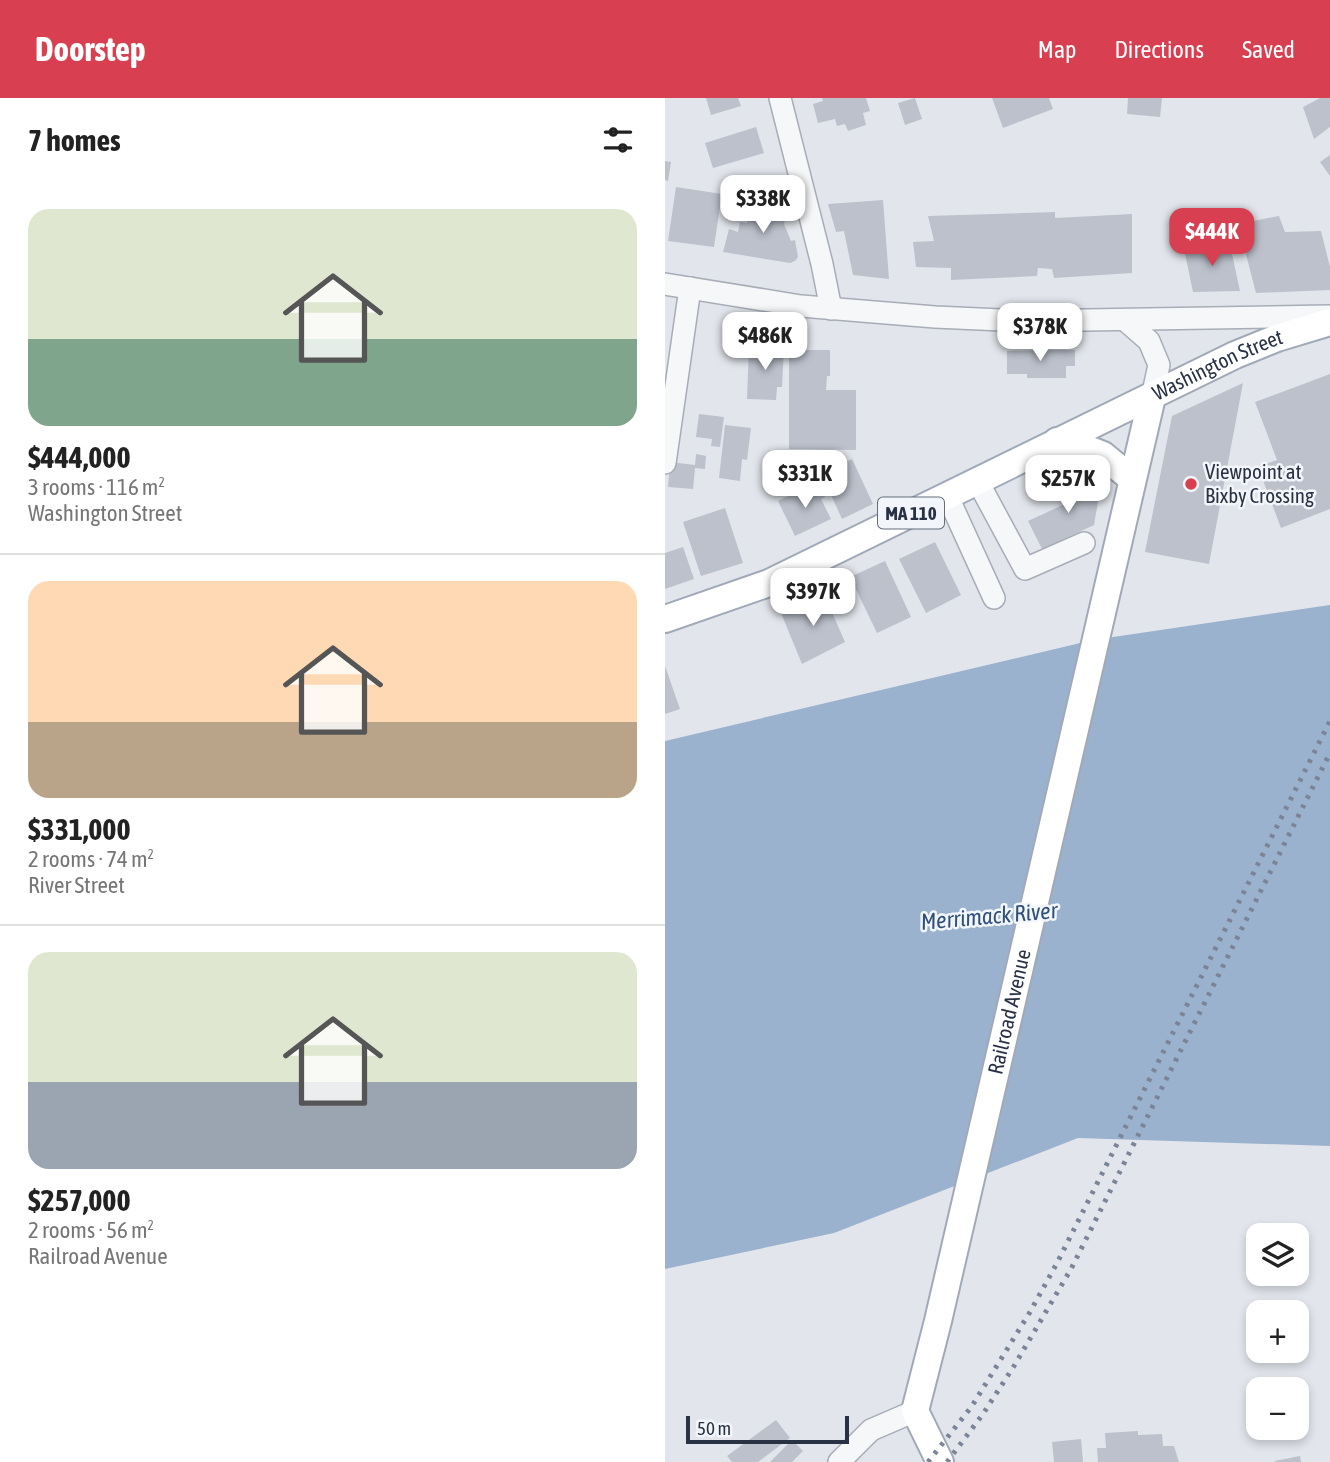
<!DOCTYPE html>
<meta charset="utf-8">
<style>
body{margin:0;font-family:"Asap Condensed",sans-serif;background:#f2f2f2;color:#222;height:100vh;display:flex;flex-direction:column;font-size:26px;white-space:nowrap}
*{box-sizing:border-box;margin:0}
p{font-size:23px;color:#767676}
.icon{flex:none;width:38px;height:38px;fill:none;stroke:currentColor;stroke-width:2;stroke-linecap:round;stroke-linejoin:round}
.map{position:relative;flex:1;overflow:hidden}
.sheet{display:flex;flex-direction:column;background:#fff;width:665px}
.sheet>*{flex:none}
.fabs{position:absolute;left:581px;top:1125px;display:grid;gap:14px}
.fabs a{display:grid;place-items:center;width:63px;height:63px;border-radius:14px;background:#fff;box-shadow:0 4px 10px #0003;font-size:35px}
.scale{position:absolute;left:21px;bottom:18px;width:163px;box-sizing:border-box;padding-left:7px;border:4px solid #293245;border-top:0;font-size:19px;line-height:24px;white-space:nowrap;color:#293245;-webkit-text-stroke:5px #f2f5f9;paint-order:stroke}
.price{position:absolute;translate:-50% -60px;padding:0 16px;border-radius:14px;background:#fff;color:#222;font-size:23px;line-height:46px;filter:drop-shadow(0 2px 4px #0008)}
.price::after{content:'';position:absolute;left:50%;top:42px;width:21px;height:16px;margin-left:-10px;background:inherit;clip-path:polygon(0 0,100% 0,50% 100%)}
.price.on{background:#d84052;color:#fff}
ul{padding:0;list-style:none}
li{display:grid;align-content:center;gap:14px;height:371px;padding:0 28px}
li+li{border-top:2px solid #e0e0e0}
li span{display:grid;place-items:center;height:217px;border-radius:21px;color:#555}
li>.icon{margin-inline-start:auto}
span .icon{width:126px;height:126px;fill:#fffc;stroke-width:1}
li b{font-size:30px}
h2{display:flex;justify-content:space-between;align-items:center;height:84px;padding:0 28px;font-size:30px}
header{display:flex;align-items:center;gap:42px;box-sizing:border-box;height:98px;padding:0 35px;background:#d84052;color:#fff}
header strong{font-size:33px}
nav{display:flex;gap:38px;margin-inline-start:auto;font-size:24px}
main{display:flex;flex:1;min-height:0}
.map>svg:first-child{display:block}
.water{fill:#9bb2ce}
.building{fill:#bcc1cc}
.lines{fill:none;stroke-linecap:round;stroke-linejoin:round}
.minor-casing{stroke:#a7acb7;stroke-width:24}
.major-casing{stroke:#a1a9b8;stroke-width:30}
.minor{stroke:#f6f7f9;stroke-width:21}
.major{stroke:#fff;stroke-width:26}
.rail{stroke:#7a8496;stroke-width:5;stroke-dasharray:3.5 7;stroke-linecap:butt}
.poi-dot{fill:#d84052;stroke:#f2f5f9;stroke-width:2.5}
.labels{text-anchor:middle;stroke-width:5;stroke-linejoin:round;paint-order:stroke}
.shield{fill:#f2f5f9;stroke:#656c7b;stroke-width:2}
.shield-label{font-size:19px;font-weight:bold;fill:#293245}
.street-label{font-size:21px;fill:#293245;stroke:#f2f5f9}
.poi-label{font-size:21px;fill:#293245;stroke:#f2f5f9;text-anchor:start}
.water-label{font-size:23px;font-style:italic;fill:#304f7c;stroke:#f2f5f9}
</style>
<header>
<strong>Doorstep</strong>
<nav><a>Map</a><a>Directions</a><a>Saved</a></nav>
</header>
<main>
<section class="sheet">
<h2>7 homes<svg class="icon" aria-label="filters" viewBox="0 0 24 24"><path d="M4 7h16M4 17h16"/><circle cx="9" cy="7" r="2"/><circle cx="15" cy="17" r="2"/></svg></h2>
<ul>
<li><span style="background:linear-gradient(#dfe7d0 60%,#7fa58c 0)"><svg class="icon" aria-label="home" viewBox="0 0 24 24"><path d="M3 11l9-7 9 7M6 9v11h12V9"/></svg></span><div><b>$444,000</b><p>3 rooms · 116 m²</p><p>Washington Street</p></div></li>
<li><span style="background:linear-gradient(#ffd9b3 65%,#b9a48a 0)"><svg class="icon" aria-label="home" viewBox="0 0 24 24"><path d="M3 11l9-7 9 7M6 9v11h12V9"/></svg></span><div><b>$331,000</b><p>2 rooms · 74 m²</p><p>River Street</p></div></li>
<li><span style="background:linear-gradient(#dfe7d0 60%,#9aa5b1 0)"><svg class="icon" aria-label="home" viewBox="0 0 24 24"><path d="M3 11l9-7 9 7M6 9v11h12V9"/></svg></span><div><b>$257,000</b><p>2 rooms · 56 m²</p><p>Railroad Avenue</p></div></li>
</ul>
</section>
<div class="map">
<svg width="665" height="1364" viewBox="0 0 665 1364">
<rect width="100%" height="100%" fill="#e2e6ec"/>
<path class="water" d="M 665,507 L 665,1048 L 413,1040 L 169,1135 L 0,1171 L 0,643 L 428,542 Z"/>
<g class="building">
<path d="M 41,0 L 73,0 L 76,8 L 46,17 Z"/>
<path d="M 157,0 L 201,0 L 205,13 L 198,15 L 201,27 L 183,33 L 180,26 L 172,28 L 170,21 L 153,25 L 148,6 L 158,3 Z"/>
<path d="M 250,0 L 257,21 L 240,27 L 233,5 Z"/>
<path d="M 327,0 L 384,0 L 388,11 L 338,30 Z"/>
<path d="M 463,0 L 497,0 L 495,19 L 462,16 Z"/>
<path d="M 655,0 L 665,0 L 665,29 L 649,41 L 638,9 Z"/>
<path d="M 91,29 L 99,55 L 48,70 L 40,45 Z"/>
<path d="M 665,57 L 665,78 L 655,64 Z"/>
<path d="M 0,63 L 6,64 L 3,83 L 0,82 Z"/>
<path d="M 11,89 L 57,96 L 49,149 L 3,143 Z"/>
<path d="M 218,102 L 224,181 L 188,177 L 179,133 L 171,134 L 163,106 Z"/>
<path d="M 87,104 L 105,109 L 106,104 L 123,108 L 119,126 L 126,143 L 130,142 L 133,159 L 130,163 L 125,165 L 58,154 L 64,131 L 73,134 L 75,124 L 82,125 Z"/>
<path d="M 390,114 L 390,120 L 467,116 L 467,175 L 389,180 L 387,171 L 373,170 L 372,178 L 286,182 L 286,170 L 251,169 L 248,144 L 269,143 L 263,118 Z"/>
<path d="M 614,118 L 620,134 L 656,133 L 665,169 L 665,192 L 591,195 L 573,126 Z"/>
<path d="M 564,142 L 575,193 L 528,194 L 519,151 Z"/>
<path d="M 84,248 L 119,250 L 117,289 L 112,289 L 111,302 L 82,301 Z"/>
<path d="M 124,252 L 165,252 L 165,278 L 162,278 L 161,292 L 191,292 L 191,352 L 124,351 Z"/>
<path d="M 410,252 L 410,268 L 401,268 L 401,280 L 362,280 L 362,276 L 342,276 L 342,253 Z"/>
<path d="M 665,276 L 665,411 L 616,430 L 593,369 L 612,362 L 590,304 Z"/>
<path d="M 578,285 L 544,466 L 480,454 L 507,318 Z"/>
<path d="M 34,316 L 59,319 L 55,349 L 46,348 L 47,341 L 31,339 Z"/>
<path d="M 60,327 L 86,330 L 82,362 L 77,361 L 75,383 L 54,380 Z"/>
<path d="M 31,356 L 41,358 L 40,371 L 30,370 L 28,391 L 3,389 L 5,364 L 30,367 Z"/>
<path d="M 187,361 L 208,406 L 177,421 L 156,375 Z"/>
<path d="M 425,380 L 434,398 L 429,427 L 377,451 L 363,423 L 402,405 L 396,393 Z"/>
<path d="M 148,386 L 151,393 L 156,391 L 160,399 L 156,401 L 166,421 L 130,438 L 113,403 Z"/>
<path d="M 60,410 L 78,465 L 36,478 L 18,424 Z"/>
<path d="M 270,444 L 296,497 L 261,515 L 234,461 Z"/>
<path d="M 18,449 L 29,481 L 0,491 L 0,455 Z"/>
<path d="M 220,463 L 246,519 L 212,535 L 185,479 Z"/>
<path d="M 158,494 L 180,544 L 137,566 L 116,515 Z"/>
<path d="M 0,568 L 15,611 L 0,616 Z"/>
<path d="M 111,1322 L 125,1340 L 93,1364 L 67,1364 L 62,1358 Z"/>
<path d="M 473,1333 L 473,1337 L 497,1336 L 498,1348 L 509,1348 L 514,1364 L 433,1364 L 432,1350 L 441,1350 L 440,1335 Z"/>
<path d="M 416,1341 L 418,1364 L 389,1364 L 387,1344 Z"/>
<path d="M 127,1342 L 138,1353 L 127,1364 L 105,1364 Z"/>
<path d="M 635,1358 L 636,1364 L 610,1364 L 610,1363 Z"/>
</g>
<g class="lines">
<defs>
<g id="minor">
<path d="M 115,0 L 157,166 L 166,211"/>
<path d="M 0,186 L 136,208 L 270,219 L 358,223 L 665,218"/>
<path d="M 460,222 L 484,243 L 494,267 L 487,299"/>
<path d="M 0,365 L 25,190"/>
<path d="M 312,382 L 360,471 L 419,445"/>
<path d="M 282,397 L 329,500"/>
<path d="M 174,1364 L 206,1332 L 250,1313"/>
</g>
<g id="major">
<path d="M 392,343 L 418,349 L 438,357 L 467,381"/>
<path id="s1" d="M 0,521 L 104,485 L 570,257 L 612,240 L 665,224"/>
<path id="s2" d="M 275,1364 L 250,1313 L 273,1223 L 487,299"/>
</g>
</defs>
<use href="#minor" class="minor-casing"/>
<use href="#major" class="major-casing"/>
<use href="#minor" class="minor"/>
<use href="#major" class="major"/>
<g class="rail">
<path d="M 263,1364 L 307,1308 L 365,1214 L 392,1165 L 665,623"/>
<path d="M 282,1364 L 318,1316 L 349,1268 L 406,1171 L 665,655"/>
</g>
</g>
<circle class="poi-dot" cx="526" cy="386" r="7"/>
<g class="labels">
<rect class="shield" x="213" y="399.5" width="66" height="31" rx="5"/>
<g class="shield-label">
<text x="246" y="422">MA 110</text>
</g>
<g class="street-label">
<text dy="7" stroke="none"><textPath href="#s1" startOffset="609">Washington Street</textPath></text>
<text dy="7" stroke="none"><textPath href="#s2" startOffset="467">Railroad Avenue</textPath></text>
</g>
<g class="poi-label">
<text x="540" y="381">Viewpoint at<tspan x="540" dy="24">Bixby Crossing</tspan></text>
</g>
<g class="water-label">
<text transform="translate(324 818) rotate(-5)" y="8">Merrimack River</text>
</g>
</g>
</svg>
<div class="fabs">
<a><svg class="icon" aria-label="layers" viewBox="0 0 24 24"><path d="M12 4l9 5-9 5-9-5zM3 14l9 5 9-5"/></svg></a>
<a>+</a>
<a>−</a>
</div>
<div class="scale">50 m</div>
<b class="price" style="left:98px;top:137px">$338K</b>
<b class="price on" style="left:547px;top:170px">$444K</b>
<b class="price" style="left:375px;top:265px">$378K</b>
<b class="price" style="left:100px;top:274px">$486K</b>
<b class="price" style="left:140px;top:412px">$331K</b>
<b class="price" style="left:403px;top:417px">$257K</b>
<b class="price" style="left:148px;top:530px">$397K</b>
</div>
</main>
